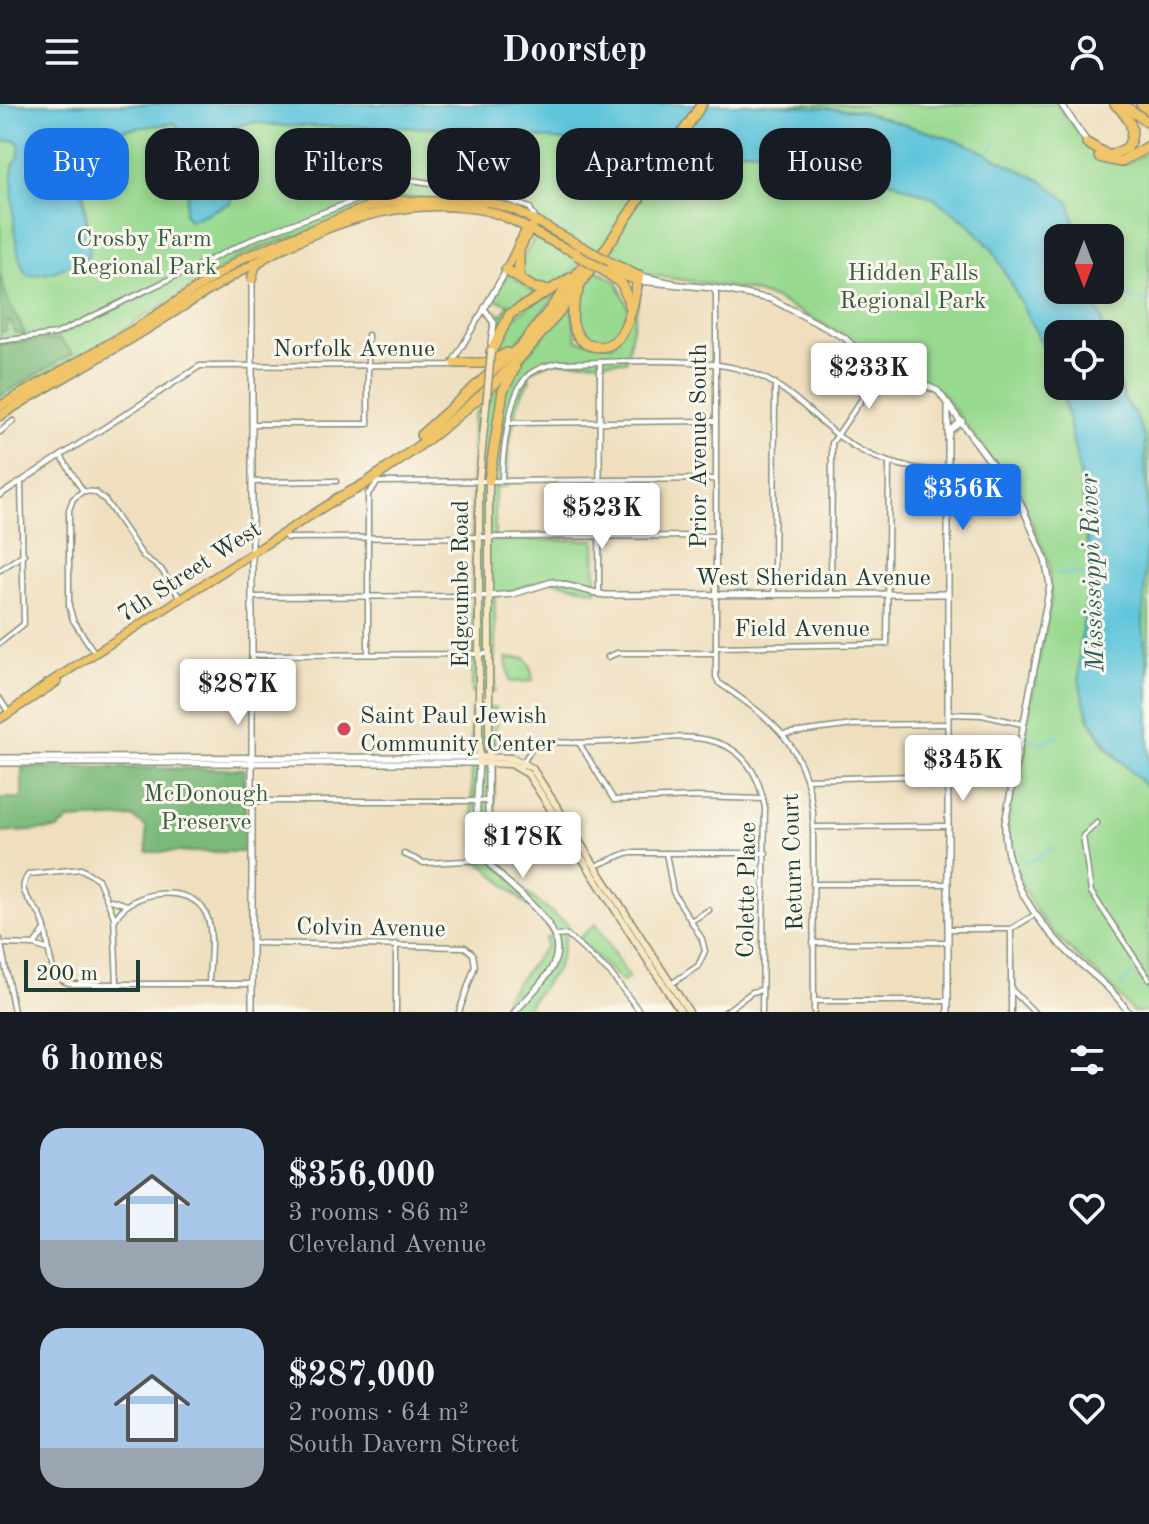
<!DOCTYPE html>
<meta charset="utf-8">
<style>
body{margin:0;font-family:"Old Standard TT",serif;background:#20242c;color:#f1f3f6;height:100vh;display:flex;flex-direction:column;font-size:30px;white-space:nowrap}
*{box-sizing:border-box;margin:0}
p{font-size:26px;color:#9ea1a6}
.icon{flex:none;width:44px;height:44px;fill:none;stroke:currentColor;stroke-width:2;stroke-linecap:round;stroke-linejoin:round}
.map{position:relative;height:908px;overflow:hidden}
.drawer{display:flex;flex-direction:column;background:#171b24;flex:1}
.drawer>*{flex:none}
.banner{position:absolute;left:24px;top:24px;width:1102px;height:72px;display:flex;gap:16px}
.needle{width:52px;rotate:180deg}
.fabs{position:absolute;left:1044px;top:120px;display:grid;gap:16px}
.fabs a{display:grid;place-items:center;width:80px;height:80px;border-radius:16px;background:#171b24;box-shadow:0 4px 12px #0003;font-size:40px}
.scale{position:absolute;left:24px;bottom:20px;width:116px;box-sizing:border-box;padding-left:8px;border:4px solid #1f3d34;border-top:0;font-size:22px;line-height:28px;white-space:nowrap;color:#1f3d34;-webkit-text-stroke:6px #fbf7ec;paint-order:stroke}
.price{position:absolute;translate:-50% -68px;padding:0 18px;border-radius:8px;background:#fff;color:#222;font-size:26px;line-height:52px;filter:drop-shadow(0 2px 4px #0008)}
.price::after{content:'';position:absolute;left:50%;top:48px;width:24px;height:18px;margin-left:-12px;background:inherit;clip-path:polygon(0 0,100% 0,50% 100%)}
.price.selected{background:#1a73e8;color:#fff}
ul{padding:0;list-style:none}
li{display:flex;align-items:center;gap:24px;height:200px;padding:0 40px}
li span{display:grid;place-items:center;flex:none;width:224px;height:160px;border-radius:24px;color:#555}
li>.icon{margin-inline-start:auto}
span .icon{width:96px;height:96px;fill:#fffc;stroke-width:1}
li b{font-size:34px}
h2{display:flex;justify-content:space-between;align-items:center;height:96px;padding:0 40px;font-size:34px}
.pill{padding:0 28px;border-radius:24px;background:#171b24;box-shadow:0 4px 12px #0003;font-size:28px;line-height:72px}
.pill.selected{background:#1a73e8;color:#fff}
header{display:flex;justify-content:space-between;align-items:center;height:104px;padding:0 40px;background:#171b24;font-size:36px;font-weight:600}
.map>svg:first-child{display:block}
.green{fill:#98d990;stroke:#5c8b62;stroke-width:2}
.forest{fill:#7ab97a;stroke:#4c7b57;stroke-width:2}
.water{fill:#5ec5db;stroke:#3e8188;stroke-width:2}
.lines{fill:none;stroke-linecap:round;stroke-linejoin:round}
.stream{stroke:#5ec5db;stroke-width:2}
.minor-casing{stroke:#878e7a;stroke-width:7}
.tertiary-casing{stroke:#878e7a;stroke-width:8}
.secondary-casing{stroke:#878e7a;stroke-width:9}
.primary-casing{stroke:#878e7a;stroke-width:10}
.trunk-casing{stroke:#878e7a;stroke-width:11}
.motorway-casing{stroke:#878e7a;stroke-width:12}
.minor{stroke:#fff;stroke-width:4}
.tertiary{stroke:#fff;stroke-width:5}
.secondary{stroke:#f9e7c3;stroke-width:6}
.primary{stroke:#f0c469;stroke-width:7}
.trunk{stroke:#f0c469;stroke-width:8}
.motorway{stroke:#f0c469;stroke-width:9}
.secondary-bridge-casing{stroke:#878e7a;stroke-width:9;stroke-linecap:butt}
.trunk-bridge-casing{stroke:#878e7a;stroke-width:11;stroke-linecap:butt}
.motorway-bridge-casing{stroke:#878e7a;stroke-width:12;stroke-linecap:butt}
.secondary-bridge{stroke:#f9e7c3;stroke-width:6}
.trunk-bridge{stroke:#f0c469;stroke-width:8}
.motorway-bridge{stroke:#f0c469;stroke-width:9}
.poi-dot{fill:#d1495b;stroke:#fbf7ec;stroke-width:3}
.labels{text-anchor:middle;stroke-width:6;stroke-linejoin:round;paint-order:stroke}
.park-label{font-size:24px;fill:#375c46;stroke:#fbf7ec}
.street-label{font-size:24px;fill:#1f3d34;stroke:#fbf7ec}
.poi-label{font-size:24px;fill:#1f3d34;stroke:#fbf7ec;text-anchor:start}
.water-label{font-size:26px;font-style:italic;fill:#2f5f5e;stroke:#fbf7ec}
</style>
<header><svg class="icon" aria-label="menu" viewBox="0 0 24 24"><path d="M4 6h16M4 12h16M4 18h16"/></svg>Doorstep<svg class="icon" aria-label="person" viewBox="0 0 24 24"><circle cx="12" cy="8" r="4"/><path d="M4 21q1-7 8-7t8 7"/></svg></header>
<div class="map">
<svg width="1149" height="908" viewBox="0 0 1149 908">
<rect width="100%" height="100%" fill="#fbf7ec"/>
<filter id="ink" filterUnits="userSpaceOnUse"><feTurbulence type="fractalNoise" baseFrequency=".0125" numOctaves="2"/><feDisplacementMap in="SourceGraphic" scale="16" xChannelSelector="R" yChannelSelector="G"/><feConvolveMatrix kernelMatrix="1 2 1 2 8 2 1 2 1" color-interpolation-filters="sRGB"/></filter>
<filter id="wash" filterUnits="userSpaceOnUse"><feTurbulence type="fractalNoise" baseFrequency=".006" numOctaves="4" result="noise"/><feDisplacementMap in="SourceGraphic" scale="32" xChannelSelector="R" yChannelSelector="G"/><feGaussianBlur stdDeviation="1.8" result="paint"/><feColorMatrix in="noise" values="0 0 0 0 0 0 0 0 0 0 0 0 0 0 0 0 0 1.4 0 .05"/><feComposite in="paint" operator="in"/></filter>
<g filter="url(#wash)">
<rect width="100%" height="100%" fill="#efdfbf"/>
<g class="green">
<path d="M 768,0 L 1057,0 L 1101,57 L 1126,60 L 1149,47 L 1149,577 L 1143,521 L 1146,404 L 1136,312 C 1118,292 1110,257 1110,230 L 1104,230 L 1101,212 L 1087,186 L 1110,186 L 1110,134 L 1058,134 L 1058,141 L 1057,135 L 1064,126 L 1077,127 L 1044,78 L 967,40 L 857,6 Z"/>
<path d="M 252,18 L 286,22 L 469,24 L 573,38 L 605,37 L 634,43 L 648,39 L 782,49 L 853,62 L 934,94 L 969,120 L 993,146 L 1058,269 L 1080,369 L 1089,464 L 1079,568 L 1088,613 L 1107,644 L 1149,685 L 1149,908 L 1132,908 C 1113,881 1084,860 1061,837 C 1029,806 1010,764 1007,720 L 1051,495 L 1049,459 L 1022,396 L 940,287 L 884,268 L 842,230 L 775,195 L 747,186 L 638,169 L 491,96 L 403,94 L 244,151 L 0,302 L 0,37 L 16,36 L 19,39 L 19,53 L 13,62 L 16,138 L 37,169 L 53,168 L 91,142 L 77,44 L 72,32 L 175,19 C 202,52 190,70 184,109 L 233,92 L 232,23 Z"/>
<path d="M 536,132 L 583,158 C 564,179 546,191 523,172 L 520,158 Z"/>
<path d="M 595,165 L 617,178 L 629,205 L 620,229 L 603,240 L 587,239 L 574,217 L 580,186 Z"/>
<path d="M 508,169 L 537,190 L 522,198 L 496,230 L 496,215 L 488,205 L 491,200 L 491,205 L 503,211 L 509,200 L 493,195 Z"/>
<path d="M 564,181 L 517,239 L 494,255 C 499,213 532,200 564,181 Z"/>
<path d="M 641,182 L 626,257 L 551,258 L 527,269 L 530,276 C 512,299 507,353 507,383 L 495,383 L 495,436 L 595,436 L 596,487 L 545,475 L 506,489 L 495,489 L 495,587 L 472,588 L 473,311 L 490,296 L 491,287 L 516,264 L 571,198 L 577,236 L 613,241 Z"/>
<path d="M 506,554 L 525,554 L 530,561 L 533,577 L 510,578 Z"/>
<path d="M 496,604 L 494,738 C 495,774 543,800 568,821 L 558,863 L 523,908 L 499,908 L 507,891 L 546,842 L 545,835 L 552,832 L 543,816 L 478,756 L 472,694 L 471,605 Z"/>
<path d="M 595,820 L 629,874 L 623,878 L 577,836 Z"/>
</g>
<g class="forest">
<path d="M 0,169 L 7,195 L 26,231 L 14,228 L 11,218 L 6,218 L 6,227 L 0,228 Z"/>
<path d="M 59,235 L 73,249 L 0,292 L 0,240 Z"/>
<path d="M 22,663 L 244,665 L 246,748 L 147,748 L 146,723 L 132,713 L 69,716 L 58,725 L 0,729 L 0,694 L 22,694 Z"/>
</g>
<g class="water">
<path d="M 0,0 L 768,0 L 857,6 L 967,40 L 1044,78 L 1069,98 L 1077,127 L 1064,126 L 1057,135 L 1058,186 L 1087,186 L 1101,212 L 1104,230 L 1058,230 L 1058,270 L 993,146 L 969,120 L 934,94 L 853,62 L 782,49 L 648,39 L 634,43 L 605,37 L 573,38 L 469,24 L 286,22 L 252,18 L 233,23 L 233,92 L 230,99 L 190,117 L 184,110 C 190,70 202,53 175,19 L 72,32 L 77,44 L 90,146 L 87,154 L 53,168 L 30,172 C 12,164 12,83 13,62 L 19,52 L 19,39 L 15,36 L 0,37 Z"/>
<path d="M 1110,252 L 1127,302 L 1136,312 L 1145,334 L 1147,429 L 1143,521 L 1149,577 L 1149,685 C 1114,651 1081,620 1079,568 C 1078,533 1089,498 1089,464 C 1089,402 1074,341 1061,282 L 1110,282 Z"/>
</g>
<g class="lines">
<g class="stream">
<path d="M 986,52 L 997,36"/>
<path d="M 1077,127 L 1097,129 L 1102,134"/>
<path d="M 1110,140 L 1114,143 L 1111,155 L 1118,166 L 1120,186 L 1130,194 L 1149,197"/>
<path d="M 1058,469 L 1089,471"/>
<path d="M 1026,633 L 1040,639 L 1058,631"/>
<path d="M 1021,758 L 1035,755 L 1052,743"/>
<path d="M 1122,881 L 1133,869"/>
</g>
</g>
</g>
<g filter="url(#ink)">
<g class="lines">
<defs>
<g id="minor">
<path d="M 713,184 L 716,190 L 716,573 L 719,579 C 772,616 805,638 813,708 L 814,908"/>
<path d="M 0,237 L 56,230 L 259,132 L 411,76 L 483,87 L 530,104 L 535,114"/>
<path d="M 511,319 L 715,317"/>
<path d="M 252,320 L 368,320 L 368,231"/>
<path d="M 0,328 L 13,317"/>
<path d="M 61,352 L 83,387"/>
<path d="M 502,376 C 502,352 509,294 524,276 C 532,265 545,262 558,259 C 613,259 702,250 752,269 C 788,282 810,310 840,333 C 871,357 909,366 948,367"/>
<path d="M 252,378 L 336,377"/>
<path d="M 83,387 L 73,395 L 69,406 L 69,502 L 73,516 L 94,548"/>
<path d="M 83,387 L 95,388 L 105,396 L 143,452 L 161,465 L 180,494"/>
<path d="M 0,391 L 200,262 L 451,261 L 484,205"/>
<path d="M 283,430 L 287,434 L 715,432"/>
<path d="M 0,466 L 24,450"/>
<path d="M 831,490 L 832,339 L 880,268"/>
<path d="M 599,491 L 600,259"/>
<path d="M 774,491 L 775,279"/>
<path d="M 252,493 L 489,492"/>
<path d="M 0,539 L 24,520 L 21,378"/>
<path d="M 716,543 L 887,540 L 889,359"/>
<path d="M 368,550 L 368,390 L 378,378 L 716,375"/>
<path d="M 252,551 L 489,550"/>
<path d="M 608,553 L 617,549 L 716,549"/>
<path d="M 0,595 L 9,609"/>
<path d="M 948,610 L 982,611 L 1022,620"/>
<path d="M 784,630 L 853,621 L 948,620"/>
<path d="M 579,639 L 614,696 L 696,693 L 763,695"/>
<path d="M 520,663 L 533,643 L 545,638 C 572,639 599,639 625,637 C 690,631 751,622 765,704 L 762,908"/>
<path d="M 807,675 L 948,671"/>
<path d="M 252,697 L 488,697"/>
<path d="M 1097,719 L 1083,732 L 1091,788 L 1149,875"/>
<path d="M 813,723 L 948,722"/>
<path d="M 479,726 L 563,723"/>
<path d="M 666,749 L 673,788 L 702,835 L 705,847 L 698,862 L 671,880"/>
<path d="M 404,750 L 424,759 L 487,756"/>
<path d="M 595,762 L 627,749 L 766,749"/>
<path d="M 813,780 L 948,780"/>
<path d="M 111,796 L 127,801"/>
<path d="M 115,816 C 128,786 192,778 206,810 C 215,829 209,859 209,880"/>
<path d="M 691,817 L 709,806"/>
<path d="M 948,825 L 1011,825 L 1036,810"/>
<path d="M 556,832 L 567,831 L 611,870 L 640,908"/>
<path d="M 0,835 L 14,908"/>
<path d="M 252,839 L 465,843 L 473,850 L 475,862 L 459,908"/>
<path d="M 813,839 L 948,838"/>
<path d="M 1,840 L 34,841 L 49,846"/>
<path d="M 396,840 L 396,908"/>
<path d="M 34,841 L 45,826"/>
<path d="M 117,880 L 114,813 L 98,775 L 81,765 L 29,770 C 25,775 22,780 24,787 C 27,797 38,805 42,815 C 52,836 43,876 73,880 L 252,880"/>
<path d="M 1011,885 L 1034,908"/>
<path d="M 814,897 L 948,897"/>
<path d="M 725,908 L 752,888 L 762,886"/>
<path d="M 1011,908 L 1011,826"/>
</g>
<g id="tertiary">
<path d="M 1061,0 L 1087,38"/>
<path d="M 640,172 L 673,179"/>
<path d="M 638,177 L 713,184 L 771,195 L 845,234 L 880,268 L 919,278 L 938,287 L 1020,398 L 1045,455 L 1050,481 L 1005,719 C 1003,772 1037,820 1075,855 C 1093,871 1115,887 1128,908"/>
<path d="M 491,239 L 494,219 L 484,205 L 506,167"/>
<path d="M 948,333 L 950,326 L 962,317"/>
<path d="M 489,492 L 513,490 L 552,478 L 605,491 L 948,490"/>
<path d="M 0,654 L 480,653"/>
<path d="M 0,659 L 479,659 C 478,679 473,735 483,752 C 504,785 578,820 551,865 C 542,880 527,894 515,908"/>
<path d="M 488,756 L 488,658"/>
<path d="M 252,908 L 252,173"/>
<path d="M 948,908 L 948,299"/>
</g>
<g id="secondary">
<path d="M 486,303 L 479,376 L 479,659 L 511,660 L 528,670 L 681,908"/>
<path d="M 489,376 L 489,655"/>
<path d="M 480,653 L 512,654 L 532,664 L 689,908"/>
</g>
<g id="primary">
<path d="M 519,148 L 532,122"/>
<path d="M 506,166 L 525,127 L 531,124"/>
<path d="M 9,609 L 47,580 L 335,396"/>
<path d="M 0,615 L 57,578"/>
</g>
<g id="trunk">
<path d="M 610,158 L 639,172"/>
<path d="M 605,164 L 638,177"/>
<path d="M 252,175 L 255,163 L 262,156"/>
<path d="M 0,302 L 133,226 L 243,154 L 367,103 L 395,97 L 489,98 L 515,106 L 583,143"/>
<path d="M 0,312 C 44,283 92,259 137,231 C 241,168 349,85 478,105 C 516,111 543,138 578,149"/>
</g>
<g id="motorway">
<path d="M 1122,0 L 1149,19"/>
<path d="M 1141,0 L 1149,6"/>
<path d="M 1087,39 L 1109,52 L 1127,44 C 1138,25 1129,13 1115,0"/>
<path d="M 1099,53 L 1120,58 L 1149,42"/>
<path d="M 506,166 L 534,184 L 545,186"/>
<path d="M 603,166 L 622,180 L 631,204"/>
<path d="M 519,171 L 519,148"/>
<path d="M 578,187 C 570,206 568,226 586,240 C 628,256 632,199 639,172"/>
<path d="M 491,248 L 510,210 L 572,173"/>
<path d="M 455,259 L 487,259 L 507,249"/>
<path d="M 421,331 L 524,239 L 592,151"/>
<path d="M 489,376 L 503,287 L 515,264"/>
<path d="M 335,396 C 344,390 356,386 366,379 C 417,345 470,305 513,261 C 587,183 642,88 702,0"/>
</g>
</defs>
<use href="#minor" class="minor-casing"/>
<use href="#tertiary" class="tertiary-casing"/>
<use href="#secondary" class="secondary-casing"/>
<use href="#primary" class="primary-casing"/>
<use href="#trunk" class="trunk-casing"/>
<use href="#motorway" class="motorway-casing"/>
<use href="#minor" class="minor"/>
<use href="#tertiary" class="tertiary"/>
<use href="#secondary" class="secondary"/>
<use href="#primary" class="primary"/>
<use href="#trunk" class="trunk"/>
<use href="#motorway" class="motorway"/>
<defs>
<path id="secondary-bridge" d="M 486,303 L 491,248"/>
<path id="trunk-bridge" d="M 583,143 L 610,158"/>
<path id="motorway-bridge" d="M 577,151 L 603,166"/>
</defs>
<use href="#secondary-bridge" class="secondary-bridge-casing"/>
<use href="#trunk-bridge" class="trunk-bridge-casing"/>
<use href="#motorway-bridge" class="motorway-bridge-casing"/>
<use href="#secondary-bridge" class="secondary-bridge"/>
<use href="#trunk-bridge" class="trunk-bridge"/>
<use href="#motorway-bridge" class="motorway-bridge"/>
</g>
</g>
<circle class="poi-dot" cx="344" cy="625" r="8"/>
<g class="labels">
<g class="park-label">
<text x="144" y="142">Crosby Farm<tspan x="144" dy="28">Regional Park</tspan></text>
<text x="913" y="176">Hidden Falls<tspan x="913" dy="28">Regional Park</tspan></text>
<text x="206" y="697">McDonough<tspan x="206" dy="28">Preserve</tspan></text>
</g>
<g class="street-label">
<text x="354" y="252">Norfolk Avenue</text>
<text transform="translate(698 342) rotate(-90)" y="8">Prior Avenue South</text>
<text transform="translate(189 467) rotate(-33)" y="8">7th Street West</text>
<text x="813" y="481">West Sheridan Avenue</text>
<text transform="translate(460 480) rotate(-90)" y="8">Edgcumbe Road</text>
<text x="802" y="532">Field Avenue</text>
<text transform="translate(792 758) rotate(-92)" y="8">Return Court</text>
<text transform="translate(746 786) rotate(-89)" y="8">Colette Place</text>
<text transform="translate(371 823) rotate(1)" y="8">Colvin Avenue</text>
</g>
<g class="poi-label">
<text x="360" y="619">Saint Paul Jewish<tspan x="360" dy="28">Community Center</tspan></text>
</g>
<g class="water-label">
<text transform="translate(1091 469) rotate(-92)" y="9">Mississippi River</text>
</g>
</g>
</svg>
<div class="fabs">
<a><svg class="needle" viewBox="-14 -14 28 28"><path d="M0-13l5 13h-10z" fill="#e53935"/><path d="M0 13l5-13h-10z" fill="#9ea1a6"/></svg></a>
<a><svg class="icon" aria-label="locate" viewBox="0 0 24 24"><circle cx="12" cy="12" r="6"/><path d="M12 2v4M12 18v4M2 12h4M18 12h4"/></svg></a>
</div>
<div class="scale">200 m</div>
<b class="price" style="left:869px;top:307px">$233K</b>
<b class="price selected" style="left:963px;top:428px">$356K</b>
<b class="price" style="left:602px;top:447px">$523K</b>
<b class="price" style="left:238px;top:623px">$287K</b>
<b class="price" style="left:963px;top:699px">$345K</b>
<b class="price" style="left:523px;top:776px">$178K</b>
<div class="banner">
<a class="pill selected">Buy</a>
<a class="pill">Rent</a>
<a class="pill">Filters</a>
<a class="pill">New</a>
<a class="pill">Apartment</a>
<a class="pill">House</a>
</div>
</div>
<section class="drawer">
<h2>6 homes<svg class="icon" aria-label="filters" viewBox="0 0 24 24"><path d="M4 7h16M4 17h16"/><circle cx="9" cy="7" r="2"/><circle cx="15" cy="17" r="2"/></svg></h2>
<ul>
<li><span style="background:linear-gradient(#a9c7e8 70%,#9aa5b1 0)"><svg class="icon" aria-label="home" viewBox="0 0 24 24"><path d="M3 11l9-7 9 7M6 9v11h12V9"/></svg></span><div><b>$356,000</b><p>3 rooms · 86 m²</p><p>Cleveland Avenue</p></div><svg class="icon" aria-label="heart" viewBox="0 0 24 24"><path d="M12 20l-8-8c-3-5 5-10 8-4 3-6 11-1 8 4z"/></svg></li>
<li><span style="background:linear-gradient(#a9c7e8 75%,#9aa5b1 0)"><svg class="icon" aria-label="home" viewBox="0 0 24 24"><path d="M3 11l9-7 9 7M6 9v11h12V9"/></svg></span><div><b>$287,000</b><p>2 rooms · 64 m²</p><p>South Davern Street</p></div><svg class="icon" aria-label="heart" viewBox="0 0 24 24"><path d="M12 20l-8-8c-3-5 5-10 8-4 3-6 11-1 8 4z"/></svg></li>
</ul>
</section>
